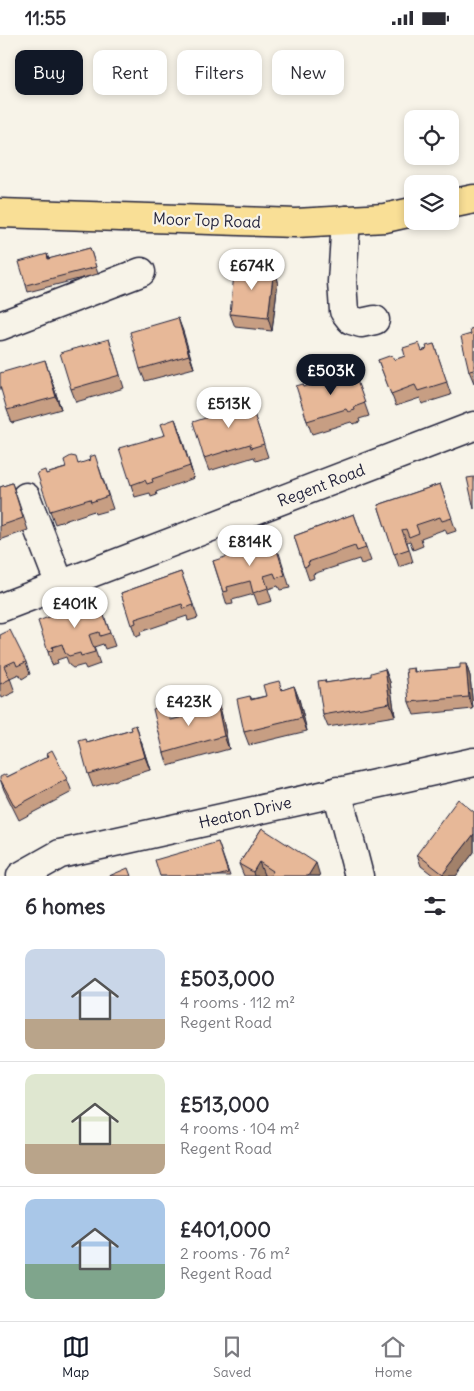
<!DOCTYPE html>
<meta charset="utf-8">
<style>
body{margin:0;font-family:Delius,sans-serif;background:#f2f2f3;color:#2b2b33;height:100vh;display:flex;flex-direction:column;font-size:19px;white-space:nowrap}
*{box-sizing:border-box;margin:0}
p{font-size:16px;color:#7c7c81}
.icon{flex:none;width:28px;height:28px;fill:none;stroke:currentColor;stroke-width:2;stroke-linecap:round;stroke-linejoin:round}
.map{position:relative;height:841px;overflow:hidden}
.details{display:flex;flex-direction:column;background:#fff;flex:1}
.details>*{flex:none}
.guide{position:absolute;left:15px;top:15px;width:445px;height:45px;display:flex;gap:10px}
.fabs{position:absolute;left:404px;top:75px;display:grid;gap:10px}
.fabs a{display:grid;place-items:center;width:55px;height:55px;border-radius:10px;background:#fff;box-shadow:0 2px 8px #0003;font-size:25px}
.price{position:absolute;translate:-50% -42px;padding:0 11px;border-radius:18px;background:#fff;color:#222;font-size:16px;line-height:32px;filter:drop-shadow(0 1px 2px #0008)}
.price::after{content:'';position:absolute;left:50%;top:30px;width:15px;height:11px;margin-left:-8px;background:inherit;clip-path:polygon(0 0,100% 0,50% 100%)}
.price.current{background:#111827;color:#fff}
ul{padding:0;list-style:none}
li{display:flex;align-items:center;gap:15px;height:125px;padding:0 25px}
li+li{border-top:1px solid #e1e1e2}
li span{display:grid;place-items:center;flex:none;width:140px;height:100px;border-radius:10px;color:#555}
li>.icon{margin-inline-start:auto}
span .icon{width:60px;height:60px;fill:#fffc;stroke-width:1}
li b{font-size:21px}
h2{display:flex;justify-content:space-between;align-items:center;height:60px;padding:0 25px;font-size:21px}
.pill{padding:0 18px;border-radius:10px;background:#fff;box-shadow:0 2px 8px #0003;font-size:18px;line-height:45px}
.pill.current{background:#111827;color:#fff}
.status{display:flex;justify-content:space-between;align-items:center;height:35px;padding:0 25px;background:#fff;direction:ltr}
.status svg{height:14px;fill:currentColor}
.menu{display:flex;justify-content:space-around;align-items:center;height:70px;border-top:1px solid #e1e1e2;background:#fff;font-size:14px;color:#7c7c81}
.menu a{display:grid;justify-items:center;gap:2px}
.menu .current{color:#111827}
.map>svg:first-child{display:block}
.lines{fill:none;stroke-linecap:round;stroke-linejoin:round}
.minor-casing{stroke:#22223b;stroke-width:31}
.major-casing{stroke:#22223b;stroke-width:31}
.minor{stroke:#f7f3e8;stroke-width:28}
.major{stroke:#f9df96;stroke-width:28}
.wall{fill:#c79e83;stroke:#22223b}
.shaded-wall{fill:#a2816a;stroke:#22223b}
.building{fill:#e7b898;stroke:#22223b}
.labels{text-anchor:middle;stroke-width:4.5;stroke-linejoin:round;paint-order:stroke}
.street-label{font-size:16px;fill:#22223b;stroke:#f7f3e8}
</style>
<div class="status"><b>11:55</b><svg viewBox="0 0 49 12"><path d="M0 12V9h3v3zM5 12V6h3v6zM10 12V3h3v9zM15 12V0h3v12zM26 1h20v11H26zM47 4h2v5h-2z"/></svg></div>
<div class="map">
<svg width="474" height="841" viewBox="0 0 474 841">
<rect width="100%" height="100%" fill="#f7f3e8"/>
<filter id="ink" filterUnits="userSpaceOnUse"><feTurbulence type="fractalNoise" baseFrequency=".02" numOctaves="2"/><feDisplacementMap in="SourceGraphic" scale="10" xChannelSelector="R" yChannelSelector="G"/><feConvolveMatrix kernelMatrix="1 2 1 2 8 2 1 2 1" color-interpolation-filters="sRGB"/></filter>
<g filter="url(#ink)">
<g class="lines">
<defs>
<g id="minor">
<path d="M 346,185 L 342,247 L 344,276 L 351,285 L 361,288 L 375,285"/>
<path d="M 0,291 L 141,237"/>
<path d="M 26,462 L 60,550"/>
<path d="M 0,573 L 474,391"/>
<path d="M 337,756 L 359,841"/>
<path d="M 21,841 L 60,819 L 474,727"/>
</g>
<g id="major">
<path d="M 450,169 L 474,164"/>
<path d="M 0,178 L 296,188 L 385,183 L 412,177"/>
</g>
</defs>
<use href="#minor" class="minor-casing"/>
<use href="#major" class="major-casing"/>
<use href="#minor" class="minor"/>
<use href="#major" class="major"/>
</g>
<g class="wall">
<path d="M 90,213 L 98,239 L 28,257 L 26,250 L 47,219 L 49,224 Z"/>
<path d="M 274,233 L 278,246 L 272,296 L 235,292 L 230,279 Z"/>
<path d="M 178,283 L 194,333 L 145,346 L 140,334 Z"/>
<path d="M 474,293 L 474,348 L 469,336 L 471,299 Z"/>
<path d="M 109,304 L 124,353 L 76,367 L 71,354 Z"/>
<path d="M 434,309 L 451,360 L 422,369 L 420,363 L 396,371 L 378,325 L 394,325 L 427,314 Z"/>
<path d="M 352,332 L 369,381 L 359,384 L 360,387 L 353,389 L 351,387 L 312,399 L 307,386 L 304,352 L 347,338 Z"/>
<path d="M 49,338 L 61,374 L 12,388 L 7,375 Z"/>
<path d="M 249,364 L 268,422 L 256,426 L 254,422 L 209,436 L 204,423 L 221,378 L 236,368 Z"/>
<path d="M 175,384 L 194,443 L 156,457 L 157,460 L 151,462 L 150,458 L 135,462 L 131,450 Z"/>
<path d="M 78,429 L 99,432 L 113,474 L 95,479 L 94,476 L 55,489 L 50,476 L 46,439 Z"/>
<path d="M 12,448 L 28,495 L 0,505 L 0,452 Z"/>
<path d="M 440,449 L 456,496 L 447,499 L 445,494 L 421,503 L 423,511 L 413,515 L 410,506 L 407,507 L 413,527 L 399,532 L 378,470 Z"/>
<path d="M 354,479 L 371,526 L 361,529 L 359,524 L 313,539 L 314,543 L 309,545 L 294,501 Z"/>
<path d="M 279,518 L 290,553 L 280,555 L 278,551 L 268,554 L 272,566 L 258,570 L 254,559 L 232,565 L 233,569 L 227,570 L 213,526 Z"/>
<path d="M 181,537 L 198,583 L 188,586 L 187,581 L 140,597 L 141,600 L 136,602 L 121,558 Z"/>
<path d="M 98,564 L 115,611 L 105,614 L 103,609 L 94,612 L 100,629 L 86,634 L 84,630 L 73,633 L 69,630 L 66,622 L 57,625 L 58,628 L 52,630 L 48,617 Z"/>
<path d="M 0,600 L 26,627 L 30,639 L 22,644 L 19,639 L 10,643 L 15,657 L 2,663 L 0,658 Z"/>
<path d="M 466,629 L 470,641 L 473,674 L 414,680 L 409,667 L 414,633 L 415,637 L 460,633 Z"/>
<path d="M 385,634 L 390,647 L 395,681 L 328,692 L 323,680 L 325,645 L 326,648 L 371,641 Z"/>
<path d="M 294,651 L 299,664 L 307,696 L 249,710 L 244,697 L 250,661 L 252,664 L 266,661 Z"/>
<path d="M 221,676 L 229,714 L 168,731 L 164,718 L 172,685 Z"/>
<path d="M 132,695 L 140,703 L 150,735 L 93,752 L 88,739 L 87,708 Z"/>
<path d="M 47,718 L 67,744 L 72,757 L 19,785 L 4,755 L 0,744 L 7,742 L 48,722 Z"/>
<path d="M 474,777 L 474,817 L 456,841 L 434,841 L 421,831 L 417,819 Z"/>
<path d="M 262,793 L 320,840 L 320,841 L 266,841 L 264,840 L 263,841 L 244,841 L 239,829 Z"/>
<path d="M 218,807 L 230,841 L 160,841 Z"/>
</g>
<g class="shaded-wall">
<path d="M 274,233 L 278,246 L 272,296 L 268,283 Z"/>
<path d="M 178,283 L 183,296 L 194,333 L 189,320 Z"/>
<path d="M 45,325 L 49,338 L 61,374 L 56,362 Z"/>
<path d="M 175,384 L 180,397 L 194,443 L 190,431 Z"/>
<path d="M 466,629 L 470,641 L 473,674 L 469,662 Z"/>
<path d="M 385,634 L 390,647 L 395,681 L 390,668 Z"/>
<path d="M 294,651 L 299,664 L 307,696 L 302,683 Z"/>
<path d="M 216,663 L 221,676 L 229,714 L 224,701 Z"/>
<path d="M 136,690 L 140,703 L 150,735 L 145,722 Z"/>
<path d="M 474,799 L 474,817 L 456,841 L 444,841 L 443,839 Z"/>
<path d="M 259,827 L 264,840 L 263,841 L 254,841 L 253,837 Z"/>
<path d="M 316,828 L 320,841 L 308,841 Z"/>
</g>
<g class="building">
<path d="M 90,213 L 96,232 L 26,250 L 19,227 L 47,219 L 48,224 Z"/>
<path d="M 235,229 L 274,233 L 268,283 L 230,279 Z"/>
<path d="M 178,283 L 189,320 L 140,334 L 130,297 Z"/>
<path d="M 474,293 L 474,335 L 469,336 L 461,302 L 471,299 L 470,294 Z"/>
<path d="M 109,304 L 120,340 L 71,354 L 60,318 Z"/>
<path d="M 419,308 L 422,316 L 427,314 L 426,311 L 434,309 L 447,347 L 418,356 L 415,350 L 391,359 L 378,325 L 392,320 L 394,325 L 405,321 L 403,313 Z"/>
<path d="M 45,325 L 56,362 L 7,375 L 0,351 L 0,338 Z"/>
<path d="M 352,332 L 365,368 L 354,372 L 355,375 L 348,377 L 346,374 L 307,386 L 296,351 L 303,349 L 304,352 L 347,338 L 346,335 Z"/>
<path d="M 235,364 L 236,368 L 249,364 L 264,409 L 251,413 L 250,409 L 204,423 L 193,387 L 221,378 L 218,370 Z"/>
<path d="M 175,384 L 190,431 L 152,444 L 153,447 L 147,449 L 145,445 L 131,450 L 119,413 L 165,400 L 161,389 Z"/>
<path d="M 95,420 L 108,461 L 91,467 L 90,464 L 50,476 L 37,438 L 45,435 L 46,439 L 66,433 L 64,425 L 71,421 L 76,422 L 78,429 L 90,425 L 89,422 Z"/>
<path d="M 474,442 L 474,474 L 467,443 Z"/>
<path d="M 12,448 L 23,483 L 0,491 L 0,452 Z"/>
<path d="M 440,449 L 452,483 L 442,486 L 440,482 L 416,490 L 419,498 L 409,502 L 406,494 L 402,495 L 409,514 L 394,519 L 378,470 Z"/>
<path d="M 354,479 L 366,513 L 357,516 L 355,511 L 308,527 L 309,530 L 304,532 L 294,501 Z"/>
<path d="M 274,506 L 285,540 L 276,543 L 274,538 L 264,541 L 268,553 L 253,558 L 250,546 L 227,552 L 228,556 L 223,557 L 213,526 Z"/>
<path d="M 181,537 L 193,570 L 184,574 L 182,569 L 135,584 L 136,588 L 131,590 L 121,558 Z"/>
<path d="M 98,564 L 110,598 L 100,601 L 99,597 L 89,600 L 95,617 L 81,621 L 80,618 L 69,621 L 65,618 L 62,609 L 52,612 L 53,615 L 48,617 L 38,586 Z"/>
<path d="M 10,595 L 26,627 L 17,631 L 15,626 L 4,631 L 10,644 L 0,649 L 0,600 Z"/>
<path d="M 460,629 L 466,629 L 469,662 L 409,667 L 406,634 L 414,633 L 414,637 L 460,633 Z"/>
<path d="M 385,634 L 390,668 L 323,680 L 318,646 L 325,645 L 325,648 L 371,641 L 371,638 Z"/>
<path d="M 279,646 L 282,655 L 294,651 L 302,683 L 244,697 L 237,664 L 250,661 L 251,665 L 266,661 L 263,650 Z"/>
<path d="M 216,663 L 224,701 L 164,718 L 153,674 L 166,670 L 171,685 L 204,677 L 202,667 Z"/>
<path d="M 136,690 L 145,722 L 88,739 L 79,706 L 86,704 L 87,708 L 132,695 L 131,692 Z"/>
<path d="M 52,715 L 67,744 L 15,772 L 0,744 L 0,742 L 6,739 L 7,742 L 49,721 L 47,718 Z"/>
<path d="M 458,764 L 474,777 L 474,799 L 443,839 L 417,819 Z"/>
<path d="M 262,793 L 316,828 L 308,841 L 270,841 L 273,836 L 259,827 L 253,837 L 239,829 Z"/>
<path d="M 218,807 L 228,838 L 217,841 L 160,841 L 155,825 Z"/>
<path d="M 128,833 L 131,841 L 109,841 Z"/>
</g>
</g>
<g class="labels">
<g class="street-label">
<text transform="translate(207 185) rotate(2)" y="6">Moor Top Road</text>
<text transform="translate(321 450) rotate(-21)" y="6">Regent Road</text>
<text transform="translate(245 777) rotate(-13)" y="6">Heaton Drive</text>
</g>
</g>
</svg>
<div class="fabs">
<a><svg class="icon" aria-label="locate" viewBox="0 0 24 24"><circle cx="12" cy="12" r="6"/><path d="M12 2v4M12 18v4M2 12h4M18 12h4"/></svg></a>
<a><svg class="icon" aria-label="layers" viewBox="0 0 24 24"><path d="M12 4l9 5-9 5-9-5zM3 14l9 5 9-5"/></svg></a>
</div>
<b class="price" style="left:252px;top:256px">£674K</b>
<b class="price current" style="left:331px;top:361px">£503K</b>
<b class="price" style="left:229px;top:394px">£513K</b>
<b class="price" style="left:250px;top:532px">£814K</b>
<b class="price" style="left:75px;top:594px">£401K</b>
<b class="price" style="left:189px;top:692px">£423K</b>
<div class="guide">
<a class="pill current">Buy</a>
<a class="pill">Rent</a>
<a class="pill">Filters</a>
<a class="pill">New</a>
</div>
</div>
<section class="details">
<h2>6 homes<svg class="icon" aria-label="filters" viewBox="0 0 24 24"><path d="M4 7h16M4 17h16"/><circle cx="9" cy="7" r="2"/><circle cx="15" cy="17" r="2"/></svg></h2>
<ul>
<li><span style="background:linear-gradient(#c9d6e8 70%,#b9a48a 0)"><svg class="icon" aria-label="home" viewBox="0 0 24 24"><path d="M3 11l9-7 9 7M6 9v11h12V9"/></svg></span><div><b>£503,000</b><p>4 rooms · 112 m²</p><p>Regent Road</p></div></li>
<li><span style="background:linear-gradient(#dfe7d0 70%,#b9a48a 0)"><svg class="icon" aria-label="home" viewBox="0 0 24 24"><path d="M3 11l9-7 9 7M6 9v11h12V9"/></svg></span><div><b>£513,000</b><p>4 rooms · 104 m²</p><p>Regent Road</p></div></li>
<li><span style="background:linear-gradient(#a9c7e8 65%,#7fa58c 0)"><svg class="icon" aria-label="home" viewBox="0 0 24 24"><path d="M3 11l9-7 9 7M6 9v11h12V9"/></svg></span><div><b>£401,000</b><p>2 rooms · 76 m²</p><p>Regent Road</p></div></li>
</ul>
</section>
<nav class="menu">
<a class="current"><svg class="icon" aria-label="map" viewBox="0 0 24 24"><path d="M3 6l6-2 6 2 6-2v14l-6 2-6-2-6 2zM9 4v14M15 6v14"/></svg>Map</a>
<a><svg class="icon" aria-label="saved" viewBox="0 0 24 24"><path d="M7 4h10v16l-5-4-5 4z"/></svg>Saved</a>
<a><svg class="icon" aria-label="home" viewBox="0 0 24 24"><path d="M3 11l9-7 9 7M6 9v11h12V9"/></svg>Home</a>
</nav>
